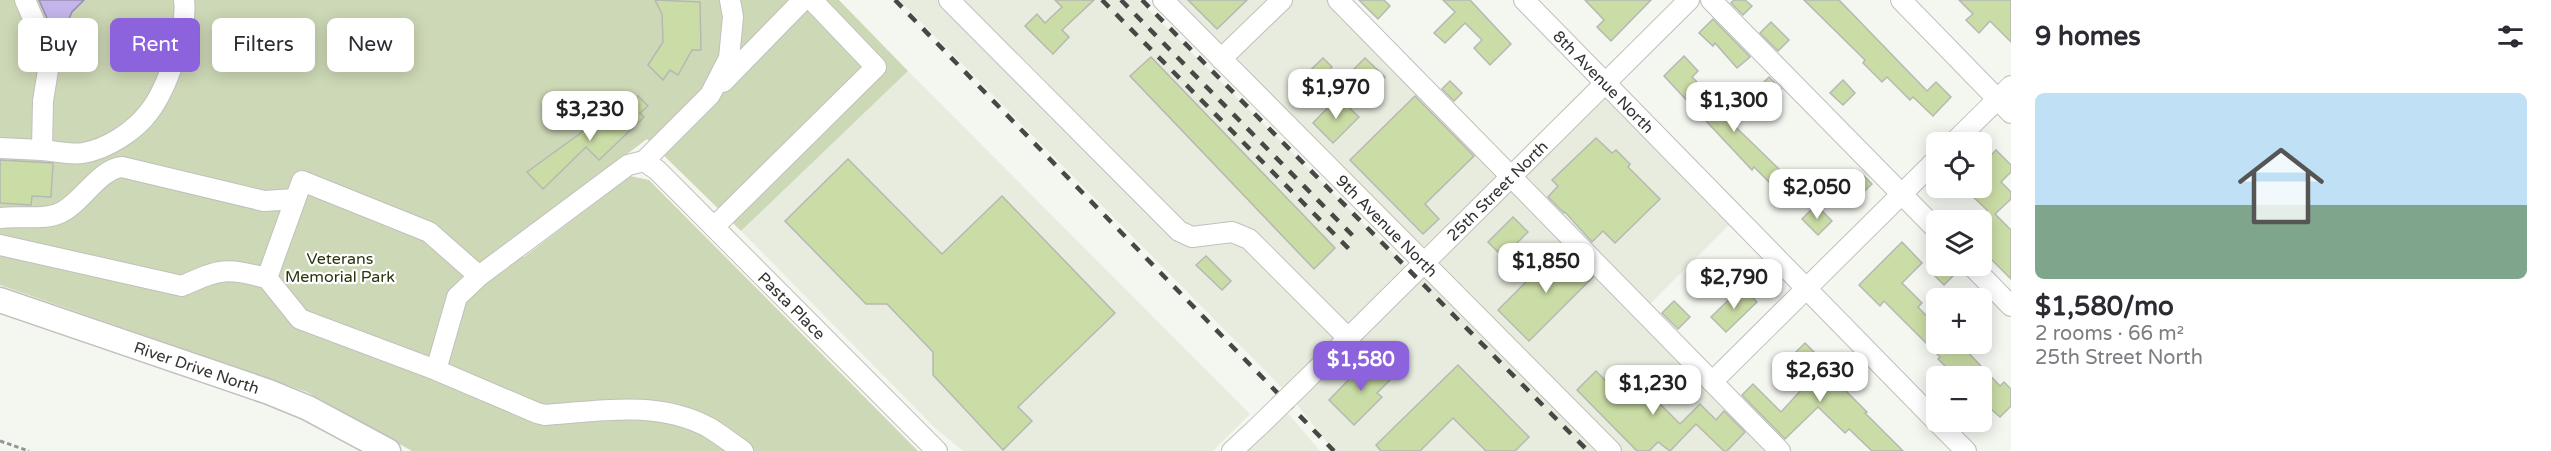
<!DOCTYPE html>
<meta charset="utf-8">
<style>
body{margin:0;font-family:"Varela Round",sans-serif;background:#f2f2f3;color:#2b2b33;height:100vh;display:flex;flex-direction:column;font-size:22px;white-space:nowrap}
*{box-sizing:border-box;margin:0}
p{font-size:20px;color:#7c7c81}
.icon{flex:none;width:33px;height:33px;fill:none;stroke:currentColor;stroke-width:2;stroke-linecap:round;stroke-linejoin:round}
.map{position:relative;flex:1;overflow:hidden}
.drawer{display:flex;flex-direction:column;background:#fff;width:540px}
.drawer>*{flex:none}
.guide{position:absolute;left:18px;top:18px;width:570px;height:54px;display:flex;gap:12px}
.tools{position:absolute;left:1926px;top:132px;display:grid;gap:12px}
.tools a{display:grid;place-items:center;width:66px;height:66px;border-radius:9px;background:#fff;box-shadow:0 3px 15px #0003;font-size:30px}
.price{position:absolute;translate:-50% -51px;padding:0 14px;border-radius:12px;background:#fff;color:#222;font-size:20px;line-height:39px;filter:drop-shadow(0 2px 3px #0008)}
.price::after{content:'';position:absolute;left:50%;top:36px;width:18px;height:14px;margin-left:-9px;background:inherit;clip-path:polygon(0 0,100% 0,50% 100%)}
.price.on{background:#8c62dd;color:#fff}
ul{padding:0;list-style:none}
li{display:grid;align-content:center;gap:12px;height:318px;padding:0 24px}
li span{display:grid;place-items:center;height:186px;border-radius:9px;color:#555}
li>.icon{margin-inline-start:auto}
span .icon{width:108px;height:108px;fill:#fffc;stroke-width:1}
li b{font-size:26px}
h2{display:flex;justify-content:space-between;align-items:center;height:72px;padding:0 24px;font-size:26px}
.chip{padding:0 21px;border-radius:9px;background:#fff;box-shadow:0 3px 15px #0003;font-size:21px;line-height:54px}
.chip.on{background:#8c62dd;color:#fff}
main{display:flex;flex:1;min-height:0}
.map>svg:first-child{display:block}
.built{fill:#e8ecdf}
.green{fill:#cdd8b6}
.water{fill:#c4b6eb;stroke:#988fb3;stroke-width:1.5}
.building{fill:#cbdda6;stroke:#b6b8b3;stroke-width:1.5}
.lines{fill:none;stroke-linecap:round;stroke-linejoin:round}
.minor-casing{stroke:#bfc1bc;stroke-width:22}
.major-casing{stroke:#bfc1bc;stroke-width:27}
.path{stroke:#939591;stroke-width:3;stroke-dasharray:4.5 3;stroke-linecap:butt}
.minor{stroke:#fff;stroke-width:20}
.major{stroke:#fff;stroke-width:24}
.rail{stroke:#474846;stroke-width:4.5;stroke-dasharray:10 10;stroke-linecap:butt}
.minor-bridge-casing{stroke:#bfc1bc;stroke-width:22;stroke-linecap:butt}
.minor-bridge{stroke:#fff;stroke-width:20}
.labels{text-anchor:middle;stroke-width:4.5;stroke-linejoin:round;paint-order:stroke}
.street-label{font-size:16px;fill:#323331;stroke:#fff}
.park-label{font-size:16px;fill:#2b360d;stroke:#fff}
</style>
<main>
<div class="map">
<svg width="2011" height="451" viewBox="0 0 2011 451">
<rect width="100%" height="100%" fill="#f4f6f0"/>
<g class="built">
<path d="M 899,0 L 1139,0 L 1414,274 L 1424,264 L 1159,0 L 1338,0 L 1512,176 L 1606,83 L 1737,217 L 1643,311 L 1780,451 L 1334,451 L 1290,396 Z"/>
<path d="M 908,71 L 1250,414 L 1213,451 L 963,451 L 935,428 L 741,231 Z"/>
<path d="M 1281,405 L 1320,451 L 1233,451 Z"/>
</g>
<path class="green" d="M 0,0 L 839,0 L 908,71 L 741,231 L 647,139 L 506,245 L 524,257 L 630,176 L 649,180 L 918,451 L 412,451 L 307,392 L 0,285 Z"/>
<path class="water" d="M 39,0 L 84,0 L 72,12 L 62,35 L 50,25 Z"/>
<g class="building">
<path d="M 655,0 L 700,2 L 701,50 L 692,50 L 678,75 L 670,70 L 663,80 L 648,65 L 663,42 L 662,14 Z"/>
<path d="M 1055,0 L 1094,0 L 1062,30 L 1069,37 L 1053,54 L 1025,26 L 1037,14 L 1045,23 L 1062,7 Z"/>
<path d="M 1188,0 L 1247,0 L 1217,29 Z"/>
<path d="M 1359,0 L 1384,0 L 1390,6 L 1378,19 Z"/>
<path d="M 1443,0 L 1470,0 L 1511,44 L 1490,65 L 1474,48 L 1482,40 L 1465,23 L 1445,43 L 1434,33 L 1455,12 Z"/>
<path d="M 1585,0 L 1651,0 L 1611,41 L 1597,27 L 1604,20 Z"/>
<path d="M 1734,0 L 1745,0 L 1752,6 L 1743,15 L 1731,3 Z"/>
<path d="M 1804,0 L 1839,0 L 1927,91 L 1936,82 L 1951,97 L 1933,116 L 1913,97 L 1910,100 L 1887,77 L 1882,82 L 1863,63 L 1865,60 Z"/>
<path d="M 1959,0 L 2011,0 L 2011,42 L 1990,21 L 1979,33 L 1966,20 L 1973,14 Z"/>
<path d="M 1713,19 L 1750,57 L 1737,68 L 1715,43 L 1713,46 L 1699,33 Z"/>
<path d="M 1771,22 L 1789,40 L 1778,51 L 1760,33 Z"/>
<path d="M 1684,56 L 1698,71 L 1692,77 L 1718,103 L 1715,107 L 1780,170 L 1791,177 L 1796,172 L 1816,192 L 1805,203 L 1795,193 L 1787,200 L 1754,167 L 1752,170 L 1664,76 Z"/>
<path d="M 1151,57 L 1335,248 L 1314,269 L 1130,76 Z"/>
<path d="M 1323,58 L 1332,67 L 1306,92 L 1297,83 Z"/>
<path d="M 1365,58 L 1385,77 L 1376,86 L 1369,79 L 1357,90 L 1345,78 Z"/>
<path d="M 1769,77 L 1781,89 L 1770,100 L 1758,88 Z"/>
<path d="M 1843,80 L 1855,93 L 1843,105 L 1830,93 Z"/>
<path d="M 1450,81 L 1462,93 L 1454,101 L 1442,89 Z"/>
<path d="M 638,96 L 648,106 L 640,113 L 644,117 L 599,160 L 586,147 L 543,189 L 527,172 L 607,114 L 613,120 Z"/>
<path d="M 1415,96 L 1474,156 L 1425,204 L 1439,219 L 1423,234 L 1350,160 Z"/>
<path d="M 1338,97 L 1359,117 L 1333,143 L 1313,123 Z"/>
<path d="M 1596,138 L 1612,153 L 1616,150 L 1630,164 L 1628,167 L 1660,199 L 1615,243 L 1603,231 L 1592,242 L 1565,212 L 1564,213 L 1548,197 L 1558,186 L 1552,180 Z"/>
<path d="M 1996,150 L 2011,165 L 2011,172 L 2001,182 L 2011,192 L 2011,199 L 1995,214 L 2011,230 L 2011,279 L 1985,253 L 1987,251 L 1982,245 L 1982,216 L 1987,210 L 1964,188 L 1982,188 L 1982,165 Z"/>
<path d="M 848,159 L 942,254 L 1002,196 L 1115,313 L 1018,407 L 1032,421 L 1003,450 L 933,375 L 933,352 L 887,304 L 866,304 L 785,221 Z"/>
<path d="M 0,160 L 53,163 L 51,197 L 32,196 L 31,205 L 0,203 Z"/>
<path d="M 1859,171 L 1872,184 L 1857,198 L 1845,186 Z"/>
<path d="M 1816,205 L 1832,221 L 1818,235 L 1802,219 Z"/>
<path d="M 1513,217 L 1528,232 L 1503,257 L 1488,242 Z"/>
<path d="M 1902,242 L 1922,263 L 1902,283 L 1922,303 L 1918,307 L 1936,326 L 1936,344 L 1960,344 L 2000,386 L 2004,382 L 2011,389 L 2011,406 L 2000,417 L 1992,410 L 1988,414 L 1982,408 L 1982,376 L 1955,376 L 1938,359 L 1940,357 L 1884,301 L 1880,306 L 1859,285 Z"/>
<path d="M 1562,246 L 1593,277 L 1529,341 L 1498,310 Z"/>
<path d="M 1206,256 L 1231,281 L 1222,290 L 1196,265 Z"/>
<path d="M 1943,266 L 1953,276 L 1944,285 L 1934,275 Z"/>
<path d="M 1742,287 L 1757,302 L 1726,332 L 1711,317 Z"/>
<path d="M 1674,301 L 1690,317 L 1678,329 L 1662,313 Z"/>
<path d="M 1805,343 L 1819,357 L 1817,359 L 1841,383 L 1840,385 L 1867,412 L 1865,413 L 1903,451 L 1872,451 L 1849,429 L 1845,433 L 1818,407 L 1785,439 L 1742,395 L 1753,384 L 1781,412 L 1804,387 L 1783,365 Z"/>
<path d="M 1370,358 L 1391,379 L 1377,393 L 1382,397 L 1354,425 L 1329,400 Z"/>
<path d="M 1458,365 L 1529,437 L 1515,451 L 1486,451 L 1453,418 L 1420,451 L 1381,451 L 1376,445 Z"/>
<path d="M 1596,371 L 1615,390 L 1631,375 L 1680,424 L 1700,404 L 1716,420 L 1724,411 L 1745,432 L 1727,451 L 1724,451 L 1696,424 L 1670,451 L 1658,442 L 1649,451 L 1637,451 L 1577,390 Z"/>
</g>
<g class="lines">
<defs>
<g id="minor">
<path d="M 949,0 L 1179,231 L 1192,237 L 1232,232 L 1249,239 L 1349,339"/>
<path id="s1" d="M 1163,0 L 1611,451"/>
<path d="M 1338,0 L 1780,451"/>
<path id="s2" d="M 1524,0 L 1936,421"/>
<path d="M 1711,0 L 1936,229"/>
<path d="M 1901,0 L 2011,113"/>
<path d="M 1221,59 L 1282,0"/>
<path d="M 723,82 L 803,0"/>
<path d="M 1954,142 L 2011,86"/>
<path d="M 0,148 L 42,150 L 43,101 L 49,64 L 46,48 L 25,0"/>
<path d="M 42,150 C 55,151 71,155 83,153 C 107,149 135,131 149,112 C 167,89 188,29 184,0"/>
<path id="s3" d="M 644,161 L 657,170 L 677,190 L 937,451"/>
<path d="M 0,218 C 19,215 42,221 60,213 C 82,203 99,169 122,167 L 264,201 L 295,199"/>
<path d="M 714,227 L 876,67 L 812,0"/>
<path d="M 0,245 L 182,286 C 222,268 225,268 267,278"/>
<path d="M 1972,266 L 2011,306"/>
<path d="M 479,276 L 628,165 L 644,161 L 710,95 L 729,58 L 733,17 L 730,0"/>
<path d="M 436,370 L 457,297 L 479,276 L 429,232 L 302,181 L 267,278 L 300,319 L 436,370 L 537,413 L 545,415 C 601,411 657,400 708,427 C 720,434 731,443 743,451"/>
<path id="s4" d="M 1304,382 L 1689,0"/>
<path d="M 1712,382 L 1936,160"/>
<path d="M 1937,422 L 1966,451"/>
<path d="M 1232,451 L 1259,426"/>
</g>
<g id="major">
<path id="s5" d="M 0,300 L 269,392 L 308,408 L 388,451"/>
</g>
</defs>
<use href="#minor" class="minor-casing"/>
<use href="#major" class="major-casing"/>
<path class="path" d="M 0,441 L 29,451"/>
<use href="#minor" class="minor"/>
<use href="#major" class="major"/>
<g class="rail">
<path d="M 895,0 L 1334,451"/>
<path d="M 1102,0 L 1350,250"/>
<path d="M 1121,0 L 1358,241"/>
<path d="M 1142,0 L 1588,451"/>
</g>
<defs>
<path id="minor-bridge" d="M 1259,426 L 1304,382"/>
</defs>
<use href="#minor-bridge" class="minor-bridge-casing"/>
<use href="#minor-bridge" class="minor-bridge"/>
</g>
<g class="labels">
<g class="street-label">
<text dy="6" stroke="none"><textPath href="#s2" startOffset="114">8th Avenue North</textPath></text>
<text dy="6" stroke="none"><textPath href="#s4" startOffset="272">25th Street North</textPath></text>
<text dy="6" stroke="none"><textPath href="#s1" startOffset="318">9th Avenue North</textPath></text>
<text dy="6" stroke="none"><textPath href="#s3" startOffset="207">Pasta Place</textPath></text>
<text dy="6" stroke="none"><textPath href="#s5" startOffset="208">River Drive North</textPath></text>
</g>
<g class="park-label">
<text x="340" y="264">Veterans<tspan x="340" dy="18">Memorial Park</tspan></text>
</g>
</g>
</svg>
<div class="tools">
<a><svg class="icon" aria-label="locate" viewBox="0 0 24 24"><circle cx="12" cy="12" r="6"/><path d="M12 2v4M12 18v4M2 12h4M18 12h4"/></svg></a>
<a><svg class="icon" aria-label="layers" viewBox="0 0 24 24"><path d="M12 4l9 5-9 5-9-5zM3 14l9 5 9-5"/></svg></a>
<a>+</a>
<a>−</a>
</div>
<b class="price" style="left:1336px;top:120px">$1,970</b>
<b class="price" style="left:1734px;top:133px">$1,300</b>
<b class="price" style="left:590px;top:142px">$3,230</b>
<b class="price" style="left:1817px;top:220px">$2,050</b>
<b class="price" style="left:1546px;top:294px">$1,850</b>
<b class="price" style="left:1734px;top:310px">$2,790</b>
<b class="price on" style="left:1361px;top:392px">$1,580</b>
<b class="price" style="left:1820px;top:403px">$2,630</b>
<b class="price" style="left:1653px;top:416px">$1,230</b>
<div class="guide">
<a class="chip">Buy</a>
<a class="chip on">Rent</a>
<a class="chip">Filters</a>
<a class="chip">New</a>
</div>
</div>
<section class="drawer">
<h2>9 homes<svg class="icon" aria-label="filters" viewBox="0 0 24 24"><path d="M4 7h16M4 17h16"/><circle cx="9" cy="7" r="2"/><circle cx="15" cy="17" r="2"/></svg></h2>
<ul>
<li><span style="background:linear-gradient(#bfe0f5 60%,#7fa58c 0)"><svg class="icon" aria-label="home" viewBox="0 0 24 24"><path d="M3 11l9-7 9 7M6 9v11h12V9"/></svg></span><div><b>$1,580/mo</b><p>2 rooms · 66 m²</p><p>25th Street North</p></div></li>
</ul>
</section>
</main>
